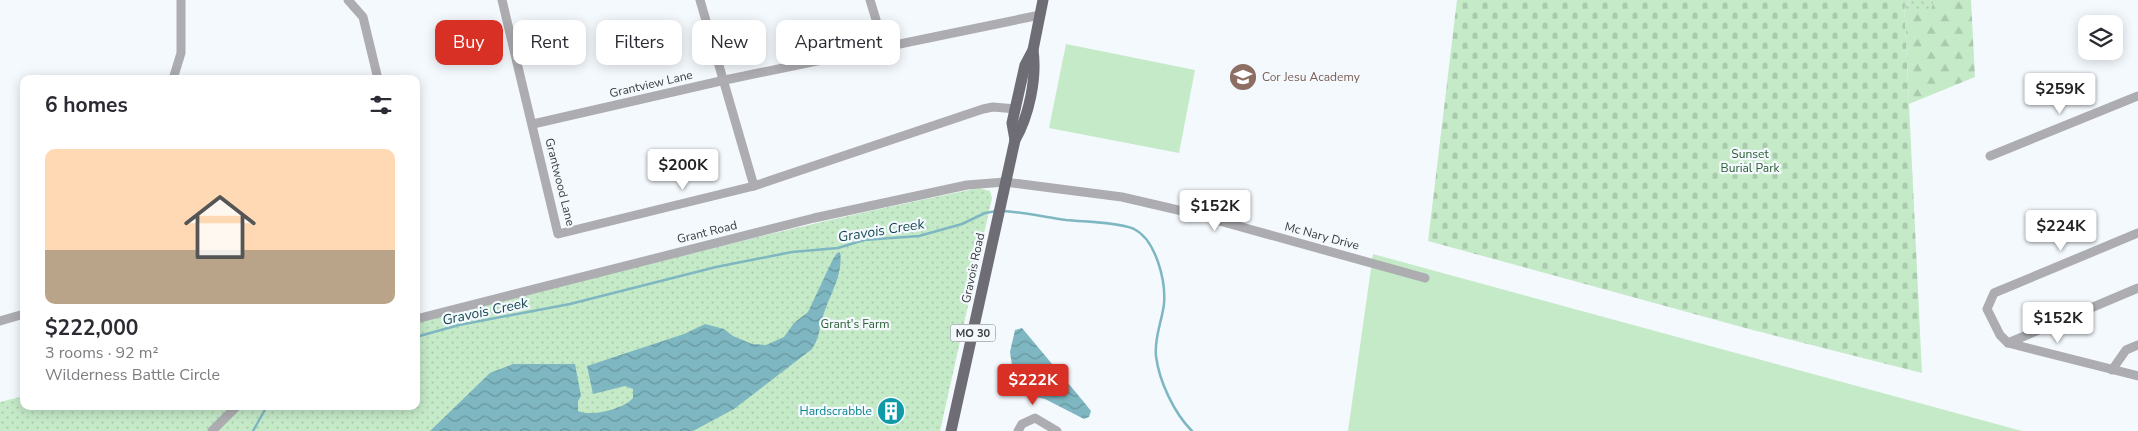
<!DOCTYPE html>
<meta charset="utf-8">
<style>
body{margin:0;font-family:"Nunito Sans",sans-serif;background:#f7f7f7;color:#2b2b33;height:100vh;display:flex;flex-direction:column;font-size:19px;white-space:nowrap}
*{box-sizing:border-box;margin:0}
p{font-size:16px;color:#7c7c81}
.icon{flex:none;width:28px;height:28px;fill:none;stroke:currentColor;stroke-width:2;stroke-linecap:round;stroke-linejoin:round}
.map{position:relative;flex:1;overflow:hidden}
.sheet{position:absolute;left:20px;top:75px;width:400px;height:335px;display:flex;flex-direction:column;background:#fff;border-radius:10px;box-shadow:0 2px 12px #0003}
.sheet>*{flex:none}
.guide{position:absolute;left:435px;top:20px;width:475px;height:45px;display:flex;gap:10px}
.fabs{position:absolute;left:2078px;top:15px;display:grid;gap:10px}
.fabs a{display:grid;place-items:center;width:45px;height:45px;border-radius:10px;background:#fff;box-shadow:0 2px 12px #0003;font-size:25px}
.price{position:absolute;translate:-50% -42px;padding:0 11px;border-radius:5px;background:#fff;color:#222;font-size:16px;line-height:32px;filter:drop-shadow(0 1px 2px #0008)}
.price::after{content:'';position:absolute;left:50%;top:30px;width:15px;height:11px;margin-left:-8px;background:inherit;clip-path:polygon(0 0,100% 0,50% 100%)}
.price.selected{background:#d93025;color:#fff}
ul{padding:0;list-style:none}
li{display:grid;align-content:center;gap:10px;height:265px;padding:0 25px}
li+li{border-top:1px solid #e1e1e2}
li span{display:grid;place-items:center;height:155px;border-radius:10px;color:#555}
li>.icon{margin-inline-start:auto}
span .icon{width:90px;height:90px;fill:#fffc;stroke-width:1}
li b{font-size:21px}
h2{display:flex;justify-content:space-between;align-items:center;height:60px;padding:0 25px;font-size:21px}
.pill{padding:0 18px;border-radius:10px;background:#fff;box-shadow:0 2px 12px #0003;font-size:18px;line-height:45px}
.pill.selected{background:#d93025;color:#fff}
.map>svg:first-child{display:block}
.grass{fill:url(#grass-dots)}
.forest{fill:url(#forest-firs)}
.cemetery{fill:url(#cemetery-stones)}
.pitch{fill:#c5eac8}
.water{fill:url(#water-waves)}
.lines{fill:none;stroke-linecap:round;stroke-linejoin:round}
.stream{stroke:#7eb7c1;stroke-width:2.5}
.minor{stroke:#acacb1;stroke-width:9}
.major{stroke:#6e6d75;stroke-width:11}
.labels{text-anchor:middle;stroke-width:4.5;stroke-linejoin:round;paint-order:stroke}
.shield{fill:#f4f9fe;stroke:#707578;stroke-width:1}
.shield-label{font-size:11px;font-weight:bold;fill:#383c3f}
.education-label{font-size:12px;fill:#785e54;stroke:#f4f9fe;text-anchor:start}
.street-label{font-size:12px;fill:#383c3f;stroke:#f4f9fe}
.park-label{font-size:12px;fill:#2a5e32;stroke:#f4f9fe}
.culture-label{font-size:12px;fill:#0d838f;stroke:#f4f9fe;text-anchor:end}
.water-label{font-size:14px;font-style:italic;fill:#164951;stroke:#f4f9fe}
</style>
<div class="map">
<svg width="2138" height="431" viewBox="0 0 2138 431">
<defs>
<pattern id="grass-dots" width="8" height="8" patternUnits="userSpaceOnUse" patternTransform="scale(1.25)"><rect width="8" height="8" fill="#c5eac8"/><path d="M2 2h.1M6 6h.1" fill="none" stroke="#aacaad" stroke-width="1.8" stroke-linecap="round"/></pattern>
<pattern id="forest-firs" width="22" height="20" patternUnits="userSpaceOnUse" patternTransform="scale(1.25)"><rect width="22" height="20" fill="#c5eac8"/><path d="M5 1l3.5 6h-7zM16 11l3.5 6h-7z" fill="#aacaad"/></pattern>
<pattern id="cemetery-stones" width="16" height="16" patternUnits="userSpaceOnUse" patternTransform="scale(1.25)"><rect width="16" height="16" fill="#c5eac8"/><path d="M2 7V4a2 2 0 0 1 4 0v3zM10 15v-3a2 2 0 0 1 4 0v3z" fill="#aacaad"/></pattern>
<pattern id="water-waves" width="16" height="10" patternUnits="userSpaceOnUse" patternTransform="scale(1.25)"><rect width="16" height="10" fill="#7eb7c1"/><path d="M0 5q4-4 8 0t8 0" fill="none" stroke="#68969e"/></pattern>
</defs>
<rect width="100%" height="100%" fill="#f4f9fe"/>
<g class="grass">
<path d="M 1909,0 L 1934,0 L 1931,9 L 1905,9 Z"/>
<path d="M 979,188 L 990,191 L 992,198 L 940,431 L 0,431 L 0,402 L 24,396 L 24,406 L 416,406 L 416,323 C 603,275 790,226 979,188 Z"/>
</g>
<path class="forest" d="M 1904,0 L 1909,0 L 1905,9 L 1931,9 L 1934,0 L 1971,0 L 1975,77 L 1909,104 Z"/>
<path class="cemetery" d="M 1457,0 L 1904,0 L 1922,373 L 1749,329 L 1428,241 Z"/>
<g class="pitch">
<path d="M 1066,44 L 1195,70 L 1179,153 L 1049,128 Z"/>
<path d="M 1373,254 L 2022,431 L 1348,431 Z"/>
</g>
<g class="water">
<path d="M 840,252 C 844,274 829,296 823,316 C 818,331 821,335 812,349 L 734,409 L 693,431 L 430,431 L 490,373 L 513,364 L 575,364 L 581,396 L 578,401 L 578,411 C 591,417 624,409 633,398 L 633,389 L 625,386 L 593,394 L 587,366 L 684,334 L 705,324 L 724,329 L 733,336 L 752,344 L 766,345 L 784,337 L 794,323 L 808,312 L 833,259 L 837,253 Z"/>
<path d="M 1022,328 L 1083,401 L 1091,411 L 1089,417 L 1084,419 L 1045,399 L 1014,392 L 1008,382 L 1012,365 L 1010,352 L 1015,330 Z"/>
</g>
<g class="lines">
<g class="stream">
<path d="M 1002,211 C 1023,212 1045,217 1066,220 C 1085,222 1118,222 1134,229 C 1156,240 1166,281 1164,304 C 1162,321 1154,338 1156,356 C 1159,381 1174,413 1192,431"/>
<path d="M 416,337 L 459,325 L 570,304 L 716,267 L 792,252 L 838,248 L 864,240 L 919,236 L 962,224 L 985,213 L 997,211"/>
<path d="M 253,431 L 267,406"/>
</g>
<g class="minor">
<path d="M 348,0 L 363,17 L 378,79"/>
<path d="M 502,0 L 558,234 L 754,186 L 983,109 L 993,107 L 1016,109"/>
<path d="M 700,0 L 754,186"/>
<path d="M 870,0 L 884,46"/>
<path d="M 173,79 L 181,53 L 181,0"/>
<path d="M 533,124 L 725,80 L 1040,15"/>
<path d="M 1990,156 L 2138,96"/>
<path d="M 2138,233 L 1994,293 L 1987,309 L 2000,335 L 2008,343 L 2138,376"/>
<path d="M 416,319 L 814,218 L 967,185 L 1005,182 L 1122,197 L 1191,213 L 1425,278"/>
<path d="M 0,321 L 24,314"/>
<path d="M 2008,343 L 2138,288"/>
<path d="M 2112,370 L 2126,350 L 2138,345"/>
<path d="M 212,431 L 237,406"/>
<path d="M 1018,431 L 1022,424 L 1035,418 L 1057,431"/>
</g>
<g class="major">
<path d="M 1015,140 L 1012,123 L 1025,65 L 1033,50 L 1043,0"/>
<path d="M 951,431 L 1015,140 C 1029,116 1037,78 1033,50"/>
</g>
</g>
<defs>
<symbol id="school-disc" viewBox="-11 -11 22 22"><circle r="9.5" fill="#8d6e63" stroke="#f4f9fe"/><path d="M0-5L7-2L0 1L-7-2ZM-4 1L0 2.5L4 1V4Q0 6-4 4Z" fill="#fff"/></symbol>
<symbol id="building-disc" viewBox="-11 -11 22 22"><circle r="9.5" fill="#0f9aa8" stroke="#f4f9fe"/><path d="M-4-6H4V6H1V3H-1V6H-4ZM-2.5-4.3h1.7v1.8h-1.7ZM.8-4.3h1.7v1.8H.8ZM-2.5-1h1.7V.8h-1.7ZM.8-1h1.7V.8H.8Z" fill="#fff"/></symbol>
</defs>
<g fill-rule="evenodd">
<use href="#school-disc" x="1227" y="61" width="32" height="32"/>
<use href="#building-disc" x="875" y="395" width="32" height="32"/>
</g>
<g class="labels">
<rect class="shield" x="950.5" y="324.5" width="45" height="17" rx="4"/>
<g class="shield-label">
<text x="973" y="337">MO 30</text>
</g>
<g class="education-label">
<text x="1262" y="81">Cor Jesu Academy</text>
</g>
<g class="street-label">
<text transform="translate(651 84) rotate(-13)" y="4">Grantview Lane</text>
<text transform="translate(560 182) rotate(76)" y="4">Grantwood Lane</text>
<text transform="translate(707 232) rotate(-14)" y="4">Grant Road</text>
<text transform="translate(1322 236) rotate(15)" y="4">Mc Nary Drive</text>
<text transform="translate(973 268) rotate(-78)" y="4">Gravois Road</text>
</g>
<g class="park-label">
<text x="1750" y="158">Sunset<tspan x="1750" dy="14">Burial Park</tspan></text>
<text x="855" y="328">Grant's Farm</text>
</g>
<g class="culture-label">
<text x="872" y="415">Hardscrabble</text>
</g>
<g class="water-label">
<text transform="translate(881 230) rotate(-9)" y="5">Gravois Creek</text>
<text transform="translate(485 311) rotate(-12)" y="5">Gravois Creek</text>
</g>
</g>
</svg>
<div class="fabs">
<a><svg class="icon" aria-label="layers" viewBox="0 0 24 24"><path d="M12 4l9 5-9 5-9-5zM3 14l9 5 9-5"/></svg></a>
</div>
<b class="price" style="left:2060px;top:115px">$259K</b>
<b class="price" style="left:683px;top:191px">$200K</b>
<b class="price" style="left:1215px;top:232px">$152K</b>
<b class="price" style="left:2061px;top:252px">$224K</b>
<b class="price" style="left:2058px;top:344px">$152K</b>
<b class="price selected" style="left:1033px;top:406px">$222K</b>
<div class="guide">
<a class="pill selected">Buy</a>
<a class="pill">Rent</a>
<a class="pill">Filters</a>
<a class="pill">New</a>
<a class="pill">Apartment</a>
</div>
<section class="sheet">
<h2>6 homes<svg class="icon" aria-label="filters" viewBox="0 0 24 24"><path d="M4 7h16M4 17h16"/><circle cx="9" cy="7" r="2"/><circle cx="15" cy="17" r="2"/></svg></h2>
<ul>
<li><span style="background:linear-gradient(#ffd9b3 65%,#b9a48a 0)"><svg class="icon" aria-label="home" viewBox="0 0 24 24"><path d="M3 11l9-7 9 7M6 9v11h12V9"/></svg></span><div><b>$222,000</b><p>3 rooms · 92 m²</p><p>Wilderness Battle Circle</p></div></li>
</ul>
</section>
</div>
